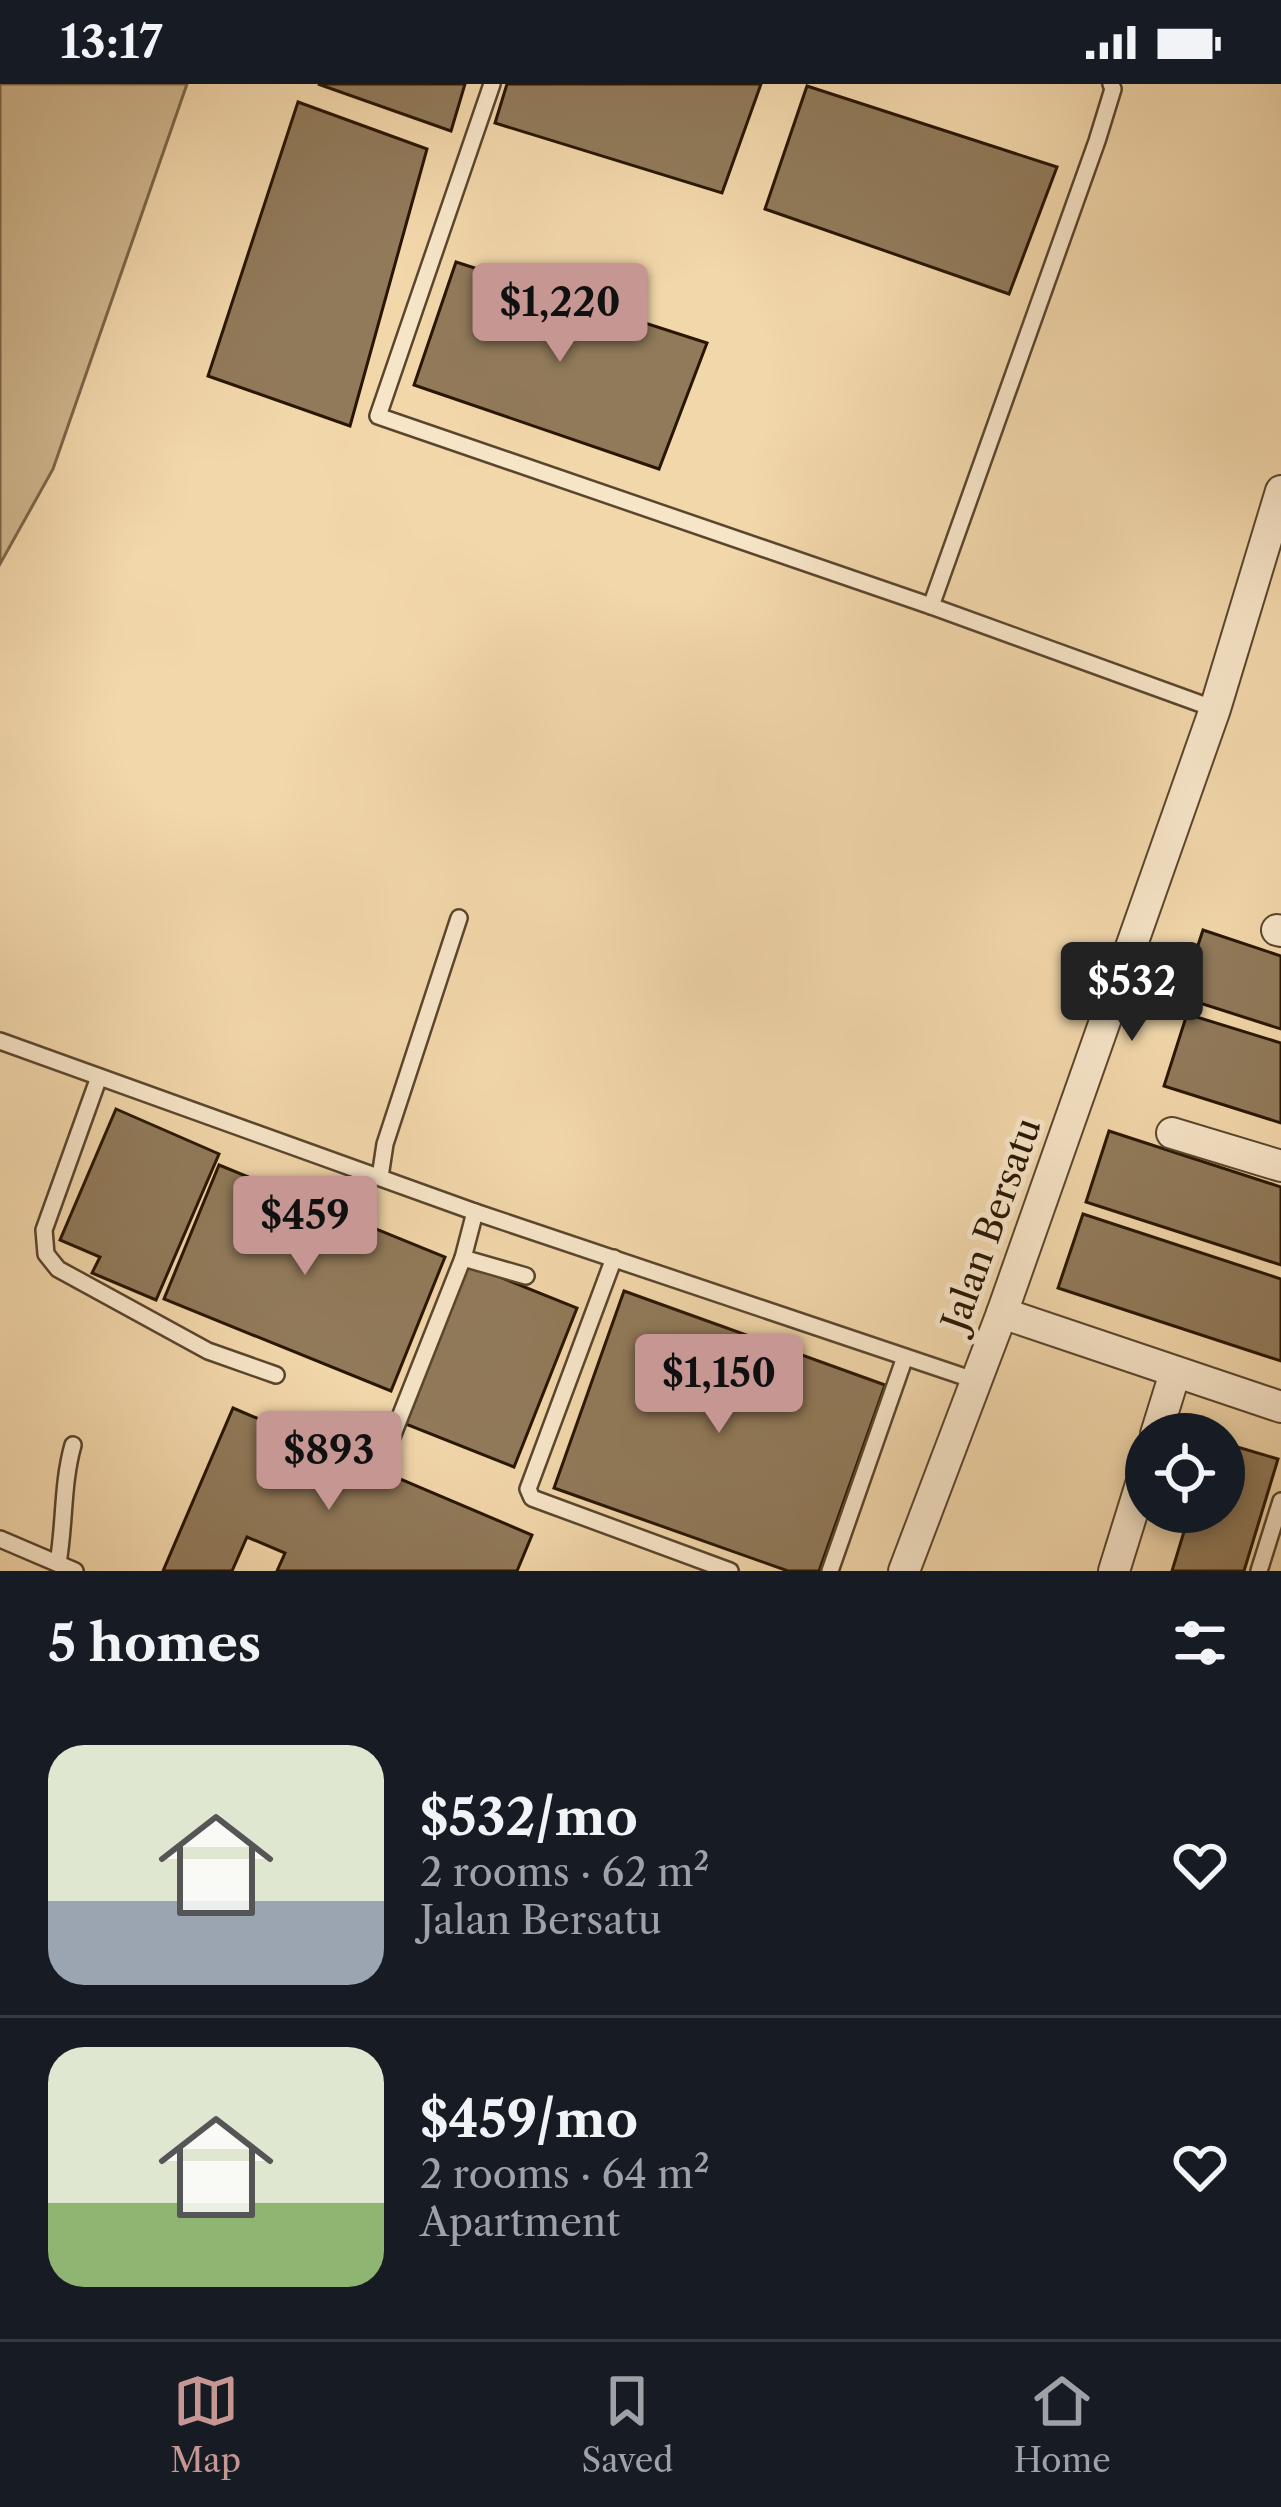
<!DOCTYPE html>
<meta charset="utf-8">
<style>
body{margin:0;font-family:"Libre Caslon Text",serif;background:#20242c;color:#f1f3f6;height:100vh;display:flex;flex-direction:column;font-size:45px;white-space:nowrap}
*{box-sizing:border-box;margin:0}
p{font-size:39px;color:#9ea1a6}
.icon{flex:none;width:66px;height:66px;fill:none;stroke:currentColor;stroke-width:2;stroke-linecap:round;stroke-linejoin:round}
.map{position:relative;height:1487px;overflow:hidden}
.sheet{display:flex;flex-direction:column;background:#171b24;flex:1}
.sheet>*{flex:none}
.fabs{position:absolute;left:1125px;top:1329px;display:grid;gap:24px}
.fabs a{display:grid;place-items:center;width:120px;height:120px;border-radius:50%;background:#171b24;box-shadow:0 6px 18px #0003;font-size:60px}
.price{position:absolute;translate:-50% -102px;padding:0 27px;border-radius:12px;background:#c59692;color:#111;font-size:39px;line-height:78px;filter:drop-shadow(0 3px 6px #0008)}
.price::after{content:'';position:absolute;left:50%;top:72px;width:36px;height:27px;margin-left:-18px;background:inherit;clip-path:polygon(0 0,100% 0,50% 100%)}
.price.on{background:#222;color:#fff}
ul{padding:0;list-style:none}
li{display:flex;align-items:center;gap:36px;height:300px;padding:0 48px}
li+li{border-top:3px solid #363941}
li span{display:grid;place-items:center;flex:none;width:336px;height:240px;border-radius:36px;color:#555}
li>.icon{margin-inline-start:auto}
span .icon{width:144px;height:144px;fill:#fffc;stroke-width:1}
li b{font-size:51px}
h2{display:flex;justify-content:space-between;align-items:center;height:144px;padding:0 48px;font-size:51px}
.status{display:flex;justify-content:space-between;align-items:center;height:84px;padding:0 60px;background:#171b24;direction:ltr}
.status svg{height:33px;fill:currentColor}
.dock{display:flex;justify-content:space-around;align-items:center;height:168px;border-top:3px solid #363941;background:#171b24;font-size:33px;color:#9ea1a6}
.dock a{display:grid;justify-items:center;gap:6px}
.dock .on{color:#c59692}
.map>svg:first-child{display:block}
.green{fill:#d0b68e;stroke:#7c6648;stroke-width:3}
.building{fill:#917a5a;stroke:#281603;stroke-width:3}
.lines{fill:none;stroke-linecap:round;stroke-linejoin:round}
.lane-casing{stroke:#5a462d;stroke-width:20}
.street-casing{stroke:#5a462d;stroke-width:34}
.lane{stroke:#f7e5c8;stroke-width:15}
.street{stroke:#f7e5c8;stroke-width:30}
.labels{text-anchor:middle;stroke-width:10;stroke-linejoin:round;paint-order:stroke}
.street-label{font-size:36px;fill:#281603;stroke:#f7e5c8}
</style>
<div class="status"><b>13:17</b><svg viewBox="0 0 49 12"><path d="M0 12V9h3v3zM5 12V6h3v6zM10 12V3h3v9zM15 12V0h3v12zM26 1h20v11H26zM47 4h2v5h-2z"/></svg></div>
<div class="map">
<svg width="1281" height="1487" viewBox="0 0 1281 1487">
<rect width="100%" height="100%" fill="#f2d7ab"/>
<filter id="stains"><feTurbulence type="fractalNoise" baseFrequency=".00167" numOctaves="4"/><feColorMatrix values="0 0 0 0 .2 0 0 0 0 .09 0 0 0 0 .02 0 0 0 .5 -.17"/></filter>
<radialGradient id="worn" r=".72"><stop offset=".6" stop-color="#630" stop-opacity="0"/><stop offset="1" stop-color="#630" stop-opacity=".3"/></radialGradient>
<path class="green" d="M 0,0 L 187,0 L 53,385 L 0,480 Z"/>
<g class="building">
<path d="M 318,0 L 465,0 L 451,47 Z"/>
<path d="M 507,0 L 761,0 L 722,109 L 495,39 Z"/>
<path d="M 807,2 L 1057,83 L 1009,210 L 765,125 Z"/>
<path d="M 298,18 L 427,65 L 350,342 L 208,292 Z"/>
<path d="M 456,178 L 707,259 L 659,385 L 414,301 Z"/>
<path d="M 1203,846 L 1281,872 L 1281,945 L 1181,913 Z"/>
<path d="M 1187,930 L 1281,959 L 1281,1039 L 1164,1002 Z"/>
<path d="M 116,1025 L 219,1070 L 156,1216 L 92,1189 L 100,1173 L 60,1156 Z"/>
<path d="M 1109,1047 L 1281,1103 L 1281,1181 L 1086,1118 Z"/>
<path d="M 219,1081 L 445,1173 L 391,1307 L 164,1215 Z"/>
<path d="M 1083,1130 L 1281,1195 L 1281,1277 L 1058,1204 Z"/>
<path d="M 467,1180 L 577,1224 L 514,1383 L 403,1339 Z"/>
<path d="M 624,1207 L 885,1301 L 819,1487 L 788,1487 L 554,1404 Z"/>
<path d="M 233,1324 L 532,1451 L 517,1487 L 277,1487 L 285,1469 L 247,1453 L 232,1487 L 163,1487 Z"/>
<path d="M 1224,1359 L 1278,1375 L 1244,1487 L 1172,1487 L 1190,1428 L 1224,1428 Z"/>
</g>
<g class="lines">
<defs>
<g id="lane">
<path d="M 492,0 L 378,332 L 931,522 L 1215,625"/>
<path d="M 931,522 L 1097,57 L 1113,5 L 1111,0"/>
<path d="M 0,957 L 475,1128 L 974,1296"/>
<path d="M 99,993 L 44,1146 L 46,1170 L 58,1185 L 208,1267 L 276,1291"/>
<path d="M 380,1093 L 385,1060 L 459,834"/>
<path d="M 463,1174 L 526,1192"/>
<path d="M 614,1174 L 528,1405 L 532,1414 L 730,1487"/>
<path d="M 392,1353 L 463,1174 L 475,1128"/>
<path d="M 0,1455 L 75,1487"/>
<path d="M 58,1479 C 65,1439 62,1400 73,1361"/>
<path d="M 830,1487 L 905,1273"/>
<path d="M 1259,1487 L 1281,1417"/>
</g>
<g id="street">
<path d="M 1277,846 L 1281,847"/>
<path d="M 1172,1049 L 1281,1082"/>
<path d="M 1002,1229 L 1281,1323"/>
<path d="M 1156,1350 L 1175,1289"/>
<path d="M 904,1487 L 1002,1229 L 1215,625 L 1281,407"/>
<path d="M 1114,1487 L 1146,1384"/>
</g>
</defs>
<use href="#lane" class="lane-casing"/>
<use href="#street" class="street-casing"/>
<use href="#lane" class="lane"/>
<use href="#street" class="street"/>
</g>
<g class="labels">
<g class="street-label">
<text transform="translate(991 1140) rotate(-70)" y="13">Jalan Bersatu</text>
</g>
</g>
<rect width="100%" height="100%" filter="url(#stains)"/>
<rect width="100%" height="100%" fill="url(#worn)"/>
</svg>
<div class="fabs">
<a><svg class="icon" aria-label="locate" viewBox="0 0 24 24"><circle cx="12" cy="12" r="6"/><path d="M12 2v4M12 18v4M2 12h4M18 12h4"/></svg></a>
</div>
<b class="price" style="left:560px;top:281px">$1,220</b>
<b class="price on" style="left:1132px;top:960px">$532</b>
<b class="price" style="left:305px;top:1194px">$459</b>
<b class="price" style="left:719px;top:1352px">$1,150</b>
<b class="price" style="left:329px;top:1429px">$893</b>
</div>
<section class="sheet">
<h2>5 homes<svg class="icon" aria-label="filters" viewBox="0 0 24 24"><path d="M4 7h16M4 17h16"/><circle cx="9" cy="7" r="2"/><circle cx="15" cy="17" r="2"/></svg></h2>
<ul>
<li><span style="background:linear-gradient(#dfe7d0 65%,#9aa5b1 0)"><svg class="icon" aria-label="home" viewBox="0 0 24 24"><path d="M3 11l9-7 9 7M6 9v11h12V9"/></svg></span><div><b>$532/mo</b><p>2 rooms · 62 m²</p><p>Jalan Bersatu</p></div><svg class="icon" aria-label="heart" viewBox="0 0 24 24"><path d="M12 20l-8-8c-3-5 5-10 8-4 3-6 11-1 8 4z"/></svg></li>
<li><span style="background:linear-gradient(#dfe7d0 65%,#8fb573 0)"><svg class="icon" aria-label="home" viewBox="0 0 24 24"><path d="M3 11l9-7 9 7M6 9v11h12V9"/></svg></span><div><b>$459/mo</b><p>2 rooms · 64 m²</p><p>Apartment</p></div><svg class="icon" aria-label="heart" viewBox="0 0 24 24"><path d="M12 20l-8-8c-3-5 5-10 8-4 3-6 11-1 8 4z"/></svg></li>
</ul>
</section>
<nav class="dock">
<a class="on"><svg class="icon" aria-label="map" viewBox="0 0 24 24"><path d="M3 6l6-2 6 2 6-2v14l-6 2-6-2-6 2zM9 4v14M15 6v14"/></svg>Map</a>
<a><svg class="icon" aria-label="saved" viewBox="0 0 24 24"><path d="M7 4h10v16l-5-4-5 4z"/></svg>Saved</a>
<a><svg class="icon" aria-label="home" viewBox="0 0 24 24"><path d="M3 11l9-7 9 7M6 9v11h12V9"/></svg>Home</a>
</nav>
